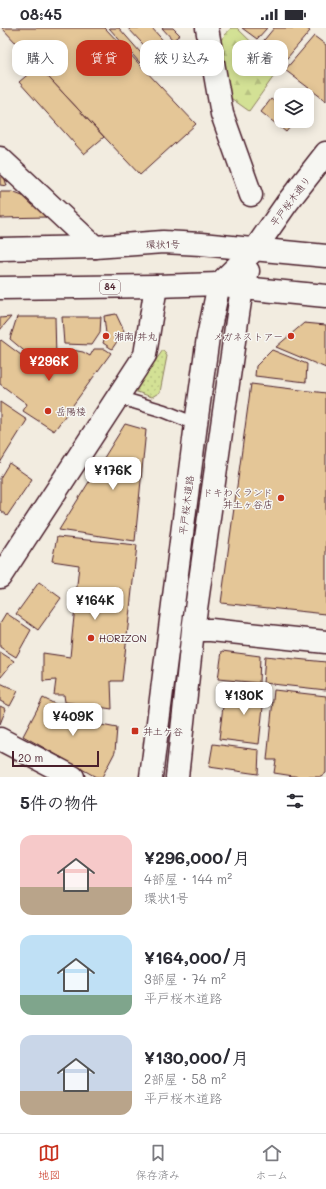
<!DOCTYPE html>
<html lang="ja">
<meta charset="utf-8">
<style>
body{margin:0;font-family:Mali,"Klee One",sans-serif;background:#f7f7f7;color:#2b2b33;height:100vh;display:flex;flex-direction:column;font-size:15px;white-space:nowrap}
*{box-sizing:border-box;margin:0}
p{font-size:13px;color:#7c7c81}
.icon{flex:none;width:22px;height:22px;fill:none;stroke:currentColor;stroke-width:2;stroke-linecap:round;stroke-linejoin:round}
.map{position:relative;height:749px;overflow:hidden}
.drawer{display:flex;flex-direction:column;background:#fff;flex:1}
.drawer>*{flex:none}
.guide{position:absolute;left:12px;top:12px;width:302px;height:36px;display:flex;gap:8px}
.tools{position:absolute;left:274px;top:60px;display:grid;gap:8px}
.tools a{display:grid;place-items:center;width:40px;height:40px;border-radius:8px;background:#fff;box-shadow:0 2px 10px #0003;font-size:20px}
.scale{position:absolute;left:12px;bottom:10px;width:87px;box-sizing:border-box;padding-left:4px;border:2px solid #4a1f2b;border-top:0;font-size:11px;line-height:14px;white-space:nowrap;color:#4a1f2b;-webkit-text-stroke:3px #f6f6f2;paint-order:stroke}
.price{position:absolute;translate:-50% -34px;padding:0 9px;border-radius:8px;background:#fff;color:#222;font-size:13px;line-height:26px;filter:drop-shadow(0 1px 2px #0008)}
.price::after{content:'';position:absolute;left:50%;top:24px;width:12px;height:9px;margin-left:-6px;background:inherit;clip-path:polygon(0 0,100% 0,50% 100%)}
.price.selected{background:#c8321e;color:#fff}
ul{padding:0;list-style:none}
li{display:flex;align-items:center;gap:12px;height:100px;padding:0 20px}
li span{display:grid;place-items:center;flex:none;width:112px;height:80px;border-radius:12px;color:#555}
li>.icon{margin-inline-start:auto}
span .icon{width:48px;height:48px;fill:#fffc;stroke-width:1}
li b{font-size:17px}
h2{display:flex;justify-content:space-between;align-items:center;height:48px;padding:0 20px;font-size:17px}
.chip{padding:0 14px;border-radius:12px;background:#fff;box-shadow:0 2px 10px #0003;font-size:14px;line-height:36px}
.chip.selected{background:#c8321e;color:#fff}
.status{display:flex;justify-content:space-between;align-items:center;height:28px;padding:0 20px;background:#fff;direction:ltr}
.status svg{height:11px;fill:currentColor}
.dock{display:flex;justify-content:space-around;align-items:center;height:56px;border-top:1px solid #e1e1e2;background:#fff;font-size:11px;color:#7c7c81}
.dock a{display:grid;justify-items:center;gap:2px}
.dock .selected{color:#c8321e}
.map>svg:first-child{display:block}
.grass{fill:url(#grass-dots);stroke:#8e8060}
.forest{fill:url(#forest-firs);stroke:#8e8060}
.building{fill:#e4c697;stroke:#4a1f2b}
.lines{fill:none;stroke-linecap:round;stroke-linejoin:round}
.lane-casing{stroke:#4a1f2b;stroke-width:15}
.street-casing{stroke:#4a1f2b;stroke-width:25}
.secondary-casing{stroke:#4a1f2b;stroke-width:25}
.primary-casing{stroke:#4a1f2b;stroke-width:25}
.lane{stroke:#f6f6f2;stroke-width:12}
.street{stroke:#f6f6f2;stroke-width:22}
.secondary{stroke:#f6f6f2;stroke-width:22}
.primary{stroke:#f6f6f2;stroke-width:22}
.poi-dot{fill:#c8321e;stroke:#f6f6f2;stroke-width:1.5}
.labels{text-anchor:middle;stroke-width:3;stroke-linejoin:round;paint-order:stroke}
.shield{fill:#f6f6f2;stroke:#7e6067;stroke-width:1}
.shield-label{font-size:9px;font-weight:bold;fill:#4a1f2b}
.street-label{font-size:10px;fill:#4a1f2b;stroke:#f6f6f2}
.poi-label{font-size:10px;fill:#4a1f2b;stroke:#f6f6f2;text-anchor:start}
</style>
<div class="status"><b>08:45</b><svg viewBox="0 0 49 12"><path d="M0 12V9h3v3zM5 12V6h3v6zM10 12V3h3v9zM15 12V0h3v12zM26 1h20v11H26zM47 4h2v5h-2z"/></svg></div>
<div class="map">
<svg width="326" height="749" viewBox="0 0 326 749">
<defs>
<pattern id="grass-dots" width="8" height="8" patternUnits="userSpaceOnUse"><rect width="8" height="8" fill="#d3e195"/><path d="M2 2h.1M6 6h.1" fill="none" stroke="#b7c181" stroke-width="1.8" stroke-linecap="round"/></pattern>
<pattern id="forest-firs" width="22" height="20" patternUnits="userSpaceOnUse"><rect width="22" height="20" fill="#d3e195"/><path d="M5 1l3.5 6h-7zM16 11l3.5 6h-7z" fill="#b7c181"/></pattern>
</defs>
<rect width="100%" height="100%" fill="#f2ece0"/>
<filter id="ink" filterUnits="userSpaceOnUse"><feTurbulence type="fractalNoise" baseFrequency=".025" numOctaves="2"/><feDisplacementMap in="SourceGraphic" scale="8" xChannelSelector="R" yChannelSelector="G"/><feConvolveMatrix kernelMatrix="1 2 1 2 8 2 1 2 1" color-interpolation-filters="sRGB"/></filter>
<g filter="url(#ink)">
<path class="grass" d="M 163,322 L 167,328 L 160,364 L 152,369 L 134,363 Z"/>
<path class="forest" d="M 231,0 L 237,0 L 279,41 L 249,83 L 228,68 L 219,14 Z"/>
<g class="building">
<path d="M 2,0 L 105,0 L 196,96 L 140,147 Z"/>
<path d="M 109,0 L 119,0 L 147,32 L 140,35 Z"/>
<path d="M 128,0 L 152,0 L 167,17 L 153,27 Z"/>
<path d="M 162,0 L 173,0 L 180,7 L 173,12 Z"/>
<path d="M 242,0 L 267,0 L 257,11 Z"/>
<path d="M 274,0 L 306,0 L 310,3 L 282,36 L 260,17 Z"/>
<path d="M 314,8 L 326,17 L 326,73 L 285,42 Z"/>
<path d="M 38,38 L 104,109 L 84,126 L 19,54 Z"/>
<path d="M 271,71 L 281,79 L 281,93 L 295,93 L 286,104 L 261,84 Z"/>
<path d="M 0,145 L 4,148 L 7,158 L 0,157 Z"/>
<path d="M 0,164 L 12,164 L 25,169 L 47,189 L 0,190 Z"/>
<path d="M 116,286 L 124,303 L 112,321 L 103,315 L 106,306 L 104,288 Z"/>
<path d="M 11,289 L 0,302 L 0,290 Z"/>
<path d="M 17,289 L 55,289 L 56,330 L 35,332 L 10,311 Z"/>
<path d="M 62,289 L 101,289 L 100,305 L 92,317 L 64,316 Z"/>
<path d="M 304,295 L 326,297 L 326,340 L 276,319 Z"/>
<path d="M 1,312 L 49,348 L 72,322 L 83,324 L 90,328 L 94,321 L 105,321 L 111,325 L 54,403 L 23,383 L 27,376 L 0,356 L 0,313 Z"/>
<path d="M 272,322 L 307,336 L 306,354 L 255,348 L 256,338 Z"/>
<path d="M 251,356 L 326,365 L 326,586 L 221,575 Z"/>
<path d="M 0,374 L 27,392 L 0,435 Z"/>
<path d="M 125,396 L 146,402 L 135,513 L 59,502 Z"/>
<path d="M 9,435 L 32,451 L 7,488 L 0,482 L 0,450 Z"/>
<path d="M 57,509 L 137,517 L 122,653 L 111,653 L 112,681 L 65,674 L 64,667 L 54,667 L 56,652 L 43,653 L 43,625 L 70,629 L 79,537 L 52,533 Z"/>
<path d="M 39,554 L 61,570 L 38,602 L 16,586 Z"/>
<path d="M 6,585 L 31,602 L 16,629 L 0,619 L 0,595 Z"/>
<path d="M 222,623 L 260,628 L 259,655 L 218,651 Z"/>
<path d="M 0,624 L 14,633 L 1,649 L 0,649 Z"/>
<path d="M 265,628 L 326,634 L 326,662 L 263,655 Z"/>
<path d="M 0,655 L 18,663 L 10,678 L 0,673 Z"/>
<path d="M 237,657 L 265,660 L 259,716 L 219,711 L 223,678 L 235,676 Z"/>
<path d="M 274,662 L 326,668 L 326,745 L 321,749 L 300,749 L 274,745 L 276,732 L 267,732 Z"/>
<path d="M 43,670 L 71,684 L 97,687 L 96,696 L 117,700 L 115,724 L 102,749 L 96,749 L 23,708 Z"/>
<path d="M 0,678 L 6,681 L 0,696 Z"/>
<path d="M 213,716 L 259,722 L 258,746 L 209,739 Z"/>
</g>
<g class="lines">
<defs>
<path id="lane" d="M 117,369 L 164,383 L 196,396"/>
<g id="street">
<path d="M 207,0 L 222,86 L 251,167"/>
<path d="M 0,130 L 95,219"/>
<path d="M 193,602 L 211,602 L 326,614"/>
<path d="M 0,711 L 73,749"/>
</g>
<g id="secondary">
<path d="M 0,549 L 145,327 L 156,258"/>
<path d="M 151,749 L 196,396 L 208,309 L 219,256 L 255,221 L 287,175 L 326,125"/>
<path d="M 177,749 L 193,602 L 234,313 L 242,260 L 248,243"/>
</g>
<g id="primary">
<path d="M 0,221 L 95,219 L 163,214 L 201,216 L 326,228"/>
<path d="M 0,260 L 156,258 L 219,256 L 242,260 L 326,268"/>
</g>
</defs>
<use href="#lane" class="lane-casing"/>
<use href="#street" class="street-casing"/>
<use href="#secondary" class="secondary-casing"/>
<use href="#primary" class="primary-casing"/>
<use href="#lane" class="lane"/>
<use href="#street" class="street"/>
<use href="#secondary" class="secondary"/>
<use href="#primary" class="primary"/>
</g>
</g>
<g class="poi-dot">
<circle cx="106" cy="308" r="4"/>
<circle cx="291" cy="308" r="4"/>
<circle cx="48" cy="383" r="4"/>
<circle cx="281" cy="470" r="4"/>
<circle cx="91" cy="610" r="4"/>
<rect x="131" y="699" width="8" height="8" rx="2"/>
</g>
<g class="labels">
<rect class="shield" x="100" y="252" width="20" height="14" rx="3"/>
<g class="shield-label">
<text x="110" y="262">84</text>
</g>
<g class="street-label">
<text transform="translate(290 173) rotate(-53)" y="4">平戸桜木通り</text>
<text transform="translate(163 216) rotate(-1)" y="4">環状1号</text>
<text transform="translate(186 477) rotate(-83)" y="4">平戸桜木道路</text>
</g>
<g class="poi-label">
<text x="114" y="312">湘南 丼丸</text>
<text x="283" y="312" text-anchor="end">メガネストアー</text>
<text x="56" y="387">岳陽楼</text>
<text x="273" y="468" text-anchor="end">ドキわくランド<tspan x="273" dy="12">井土ヶ谷店</tspan></text>
<text x="99" y="614">HORIZON</text>
<text x="143" y="707">井土ケ谷</text>
</g>
</g>
</svg>
<div class="tools">
<a><svg class="icon" aria-label="layers" viewBox="0 0 24 24"><path d="M12 4l9 5-9 5-9-5zM3 14l9 5 9-5"/></svg></a>
</div>
<div class="scale">20 m</div>
<b class="price selected" style="left:49px;top:354px">¥296K</b>
<b class="price" style="left:113px;top:463px">¥176K</b>
<b class="price" style="left:95px;top:593px">¥164K</b>
<b class="price" style="left:244px;top:688px">¥130K</b>
<b class="price" style="left:73px;top:709px">¥409K</b>
<div class="guide">
<a class="chip">購入</a>
<a class="chip selected">賃貸</a>
<a class="chip">絞り込み</a>
<a class="chip">新着</a>
</div>
</div>
<section class="drawer">
<h2>5件の物件<svg class="icon" aria-label="filters" viewBox="0 0 24 24"><path d="M4 7h16M4 17h16"/><circle cx="9" cy="7" r="2"/><circle cx="15" cy="17" r="2"/></svg></h2>
<ul>
<li><span style="background:linear-gradient(#f6c9c9 65%,#b9a48a 0)"><svg class="icon" aria-label="home" viewBox="0 0 24 24"><path d="M3 11l9-7 9 7M6 9v11h12V9"/></svg></span><div><b>¥296,000/月</b><p>4部屋 · 144 m²</p><p>環状1号</p></div></li>
<li><span style="background:linear-gradient(#bfe0f5 75%,#7fa58c 0)"><svg class="icon" aria-label="home" viewBox="0 0 24 24"><path d="M3 11l9-7 9 7M6 9v11h12V9"/></svg></span><div><b>¥164,000/月</b><p>3部屋 · 74 m²</p><p>平戸桜木道路</p></div></li>
<li><span style="background:linear-gradient(#c9d6e8 70%,#b9a48a 0)"><svg class="icon" aria-label="home" viewBox="0 0 24 24"><path d="M3 11l9-7 9 7M6 9v11h12V9"/></svg></span><div><b>¥130,000/月</b><p>2部屋 · 58 m²</p><p>平戸桜木道路</p></div></li>
</ul>
</section>
<nav class="dock">
<a class="selected"><svg class="icon" aria-label="map" viewBox="0 0 24 24"><path d="M3 6l6-2 6 2 6-2v14l-6 2-6-2-6 2zM9 4v14M15 6v14"/></svg>地図</a>
<a><svg class="icon" aria-label="saved" viewBox="0 0 24 24"><path d="M7 4h10v16l-5-4-5 4z"/></svg>保存済み</a>
<a><svg class="icon" aria-label="home" viewBox="0 0 24 24"><path d="M3 11l9-7 9 7M6 9v11h12V9"/></svg>ホーム</a>
</nav>
